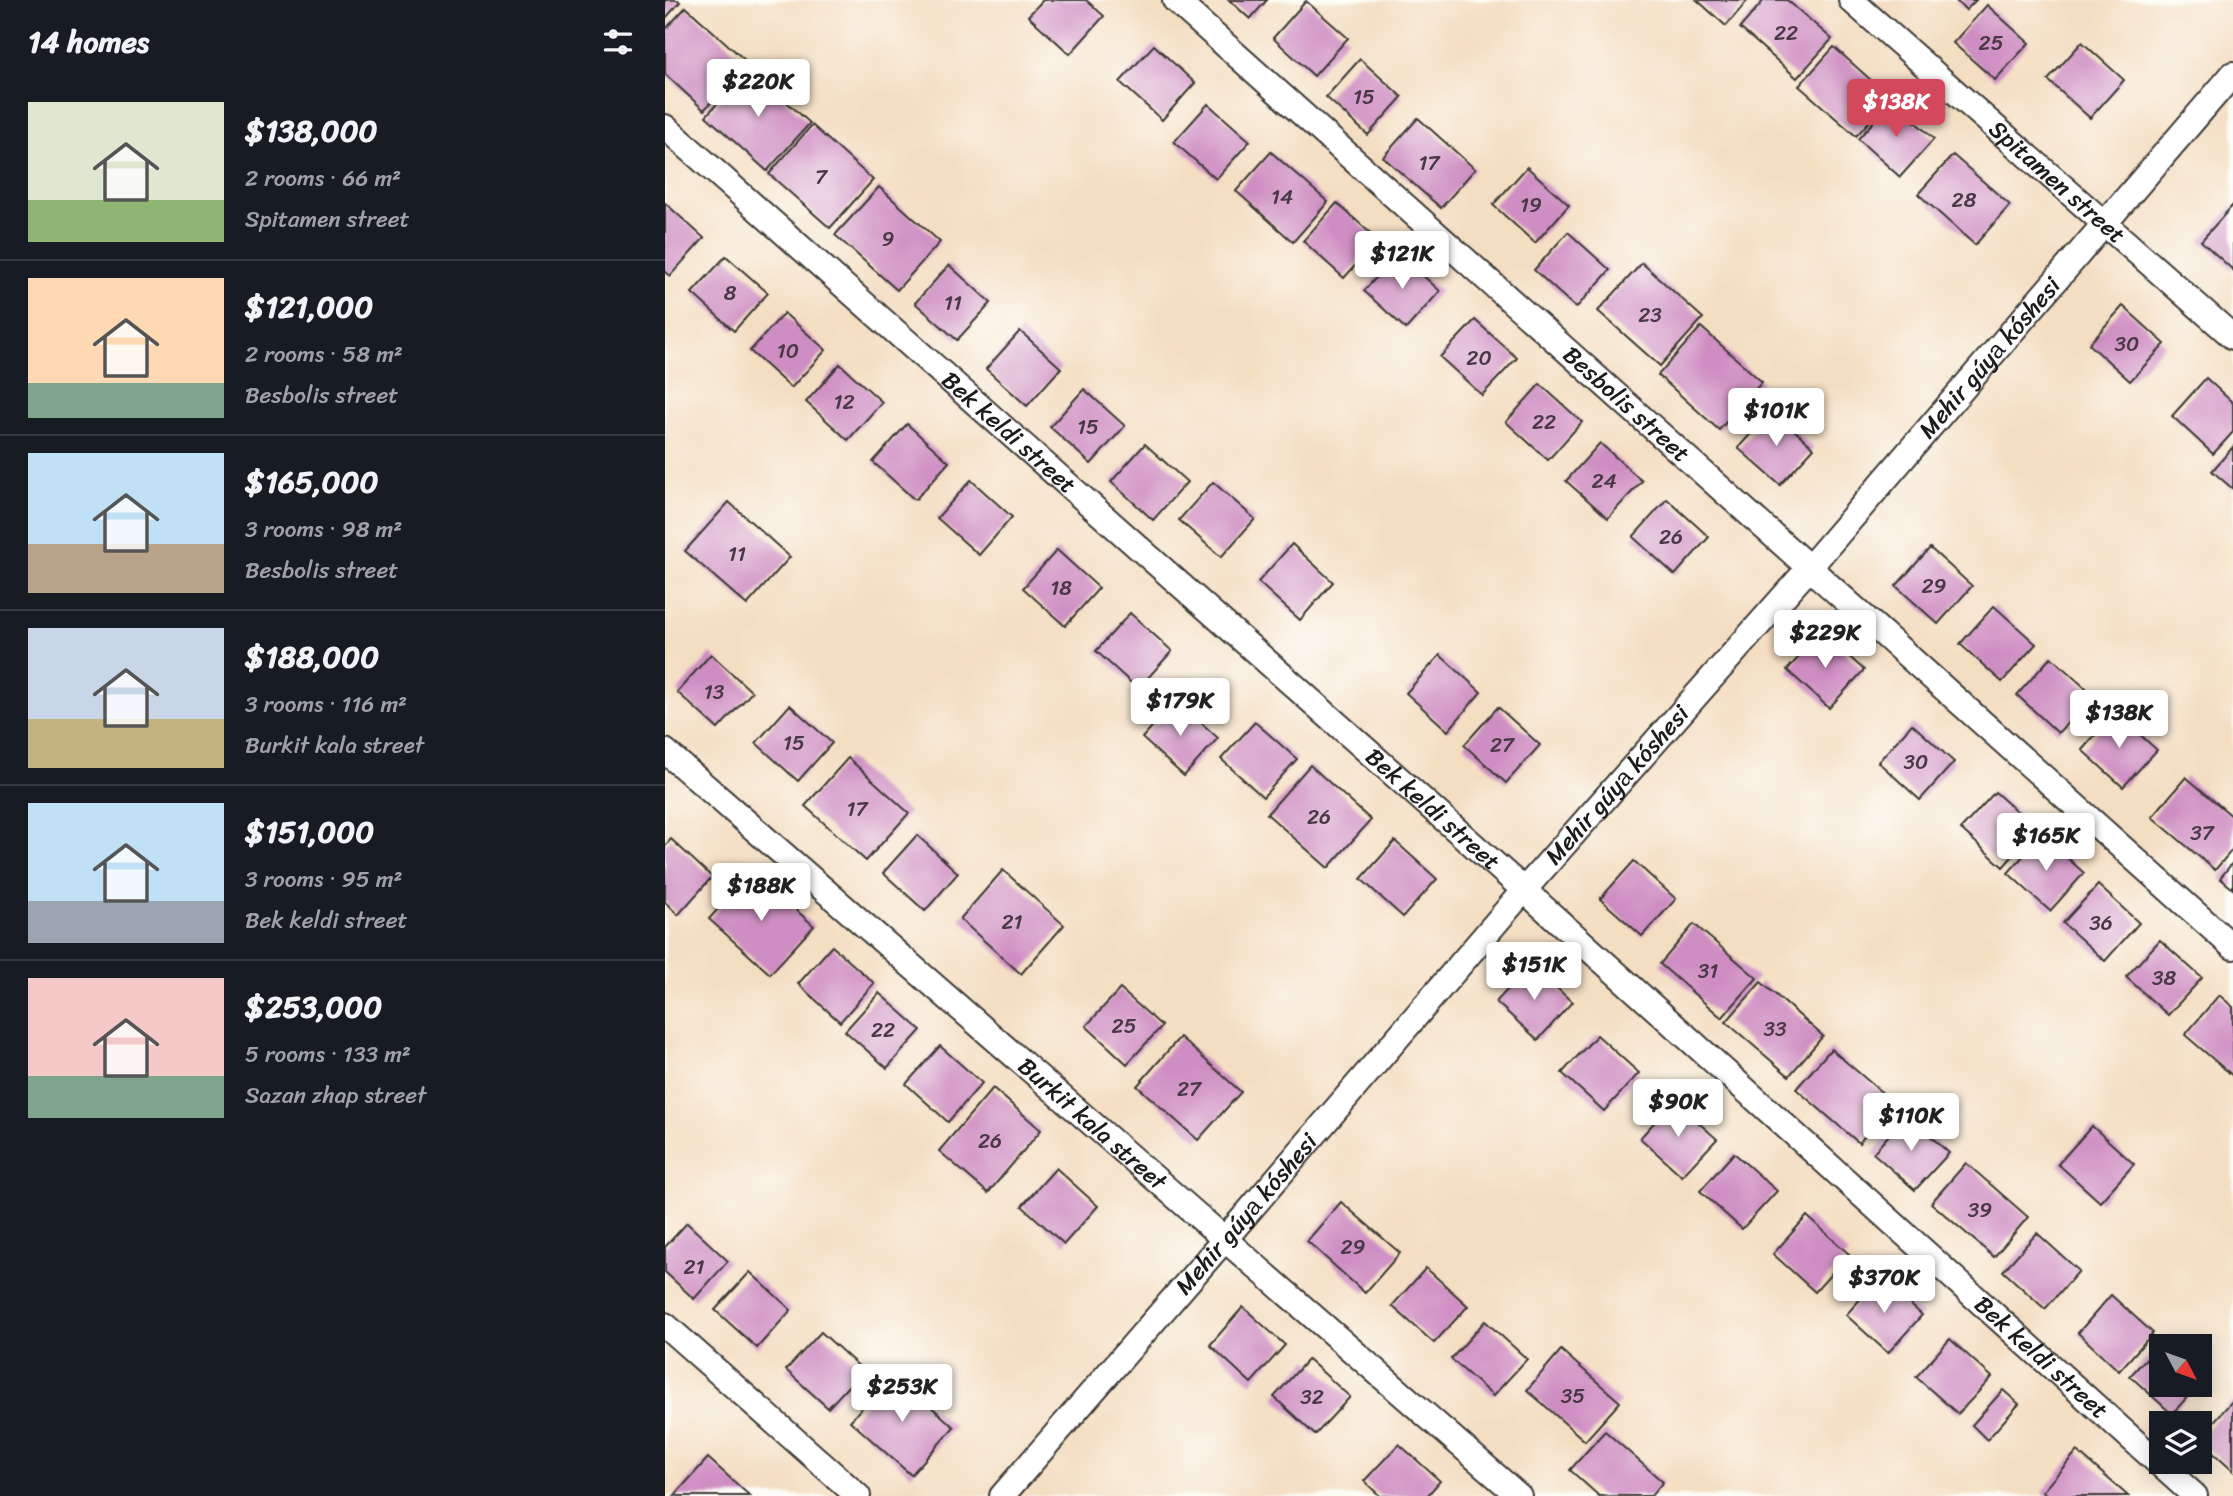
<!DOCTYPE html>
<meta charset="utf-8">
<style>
body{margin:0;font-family:Sriracha,sans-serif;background:#242831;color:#f1f3f6;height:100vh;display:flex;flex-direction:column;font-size:26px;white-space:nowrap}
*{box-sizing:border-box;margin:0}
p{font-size:23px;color:#9ea1a6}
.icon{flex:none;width:38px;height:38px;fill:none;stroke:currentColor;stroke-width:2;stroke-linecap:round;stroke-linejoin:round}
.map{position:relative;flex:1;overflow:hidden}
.details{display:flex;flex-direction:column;background:#171b24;width:665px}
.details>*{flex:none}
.needle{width:46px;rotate:131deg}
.buttons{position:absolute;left:1484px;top:1334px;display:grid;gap:14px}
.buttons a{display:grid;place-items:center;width:63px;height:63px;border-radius:0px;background:#171b24;box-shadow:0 4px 18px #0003;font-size:35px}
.price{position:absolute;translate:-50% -60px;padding:0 16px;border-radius:7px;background:#fff;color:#222;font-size:23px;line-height:46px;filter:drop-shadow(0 2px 4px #0008)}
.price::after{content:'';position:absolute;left:50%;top:42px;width:21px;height:16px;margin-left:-10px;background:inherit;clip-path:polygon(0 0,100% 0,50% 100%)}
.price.selected{background:#d1495b;color:#fff}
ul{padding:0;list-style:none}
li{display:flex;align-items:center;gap:21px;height:175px;padding:0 28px}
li+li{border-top:2px solid #363941}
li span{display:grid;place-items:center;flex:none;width:196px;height:140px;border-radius:0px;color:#555}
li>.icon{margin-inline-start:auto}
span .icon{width:84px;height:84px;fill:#fffc;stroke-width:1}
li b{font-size:30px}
h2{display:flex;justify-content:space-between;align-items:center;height:84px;padding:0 28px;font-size:30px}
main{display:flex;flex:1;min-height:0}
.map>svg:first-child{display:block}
.building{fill:#cf8ec3}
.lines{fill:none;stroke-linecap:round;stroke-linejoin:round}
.street-casing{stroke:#3c3935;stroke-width:28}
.street{stroke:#fff;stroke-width:24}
.labels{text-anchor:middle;stroke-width:7;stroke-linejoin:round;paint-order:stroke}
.number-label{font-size:21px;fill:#493846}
.street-label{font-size:24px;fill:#1c1c1c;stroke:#fdfcf7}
</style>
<main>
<section class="details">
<h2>14 homes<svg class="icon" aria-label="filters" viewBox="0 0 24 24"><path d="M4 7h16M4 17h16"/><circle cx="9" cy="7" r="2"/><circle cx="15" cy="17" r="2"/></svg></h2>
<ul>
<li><span style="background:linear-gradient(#dfe7d0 70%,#8fb573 0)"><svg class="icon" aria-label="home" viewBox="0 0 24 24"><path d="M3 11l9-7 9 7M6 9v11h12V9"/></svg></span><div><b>$138,000</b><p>2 rooms · 66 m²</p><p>Spitamen street</p></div></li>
<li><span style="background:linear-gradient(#ffd9b3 75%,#7fa58c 0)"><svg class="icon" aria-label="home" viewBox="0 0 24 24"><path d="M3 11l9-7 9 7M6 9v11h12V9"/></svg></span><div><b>$121,000</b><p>2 rooms · 58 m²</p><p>Besbolis street</p></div></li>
<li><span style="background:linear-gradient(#bfe0f5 65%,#b9a48a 0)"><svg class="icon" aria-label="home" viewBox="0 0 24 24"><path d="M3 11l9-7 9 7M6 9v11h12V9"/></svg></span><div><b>$165,000</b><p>3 rooms · 98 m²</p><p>Besbolis street</p></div></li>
<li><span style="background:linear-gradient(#c9d6e8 65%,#c2b280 0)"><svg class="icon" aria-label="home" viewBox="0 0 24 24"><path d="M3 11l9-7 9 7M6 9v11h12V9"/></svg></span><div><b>$188,000</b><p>3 rooms · 116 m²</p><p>Burkit kala street</p></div></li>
<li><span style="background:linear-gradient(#bfe0f5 70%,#9aa5b1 0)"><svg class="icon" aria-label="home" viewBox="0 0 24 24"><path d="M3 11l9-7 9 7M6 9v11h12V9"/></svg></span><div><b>$151,000</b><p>3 rooms · 95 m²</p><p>Bek keldi street</p></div></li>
<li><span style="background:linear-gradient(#f6c9c9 70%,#7fa58c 0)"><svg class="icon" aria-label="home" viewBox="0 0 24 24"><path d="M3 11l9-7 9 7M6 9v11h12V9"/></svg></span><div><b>$253,000</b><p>5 rooms · 133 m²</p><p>Sazan zhap street</p></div></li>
</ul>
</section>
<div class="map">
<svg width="1568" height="1496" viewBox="0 0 1568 1496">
<rect width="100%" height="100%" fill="#fdfcf7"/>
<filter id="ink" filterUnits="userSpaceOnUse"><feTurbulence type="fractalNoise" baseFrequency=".0143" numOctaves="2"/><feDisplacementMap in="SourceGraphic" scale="14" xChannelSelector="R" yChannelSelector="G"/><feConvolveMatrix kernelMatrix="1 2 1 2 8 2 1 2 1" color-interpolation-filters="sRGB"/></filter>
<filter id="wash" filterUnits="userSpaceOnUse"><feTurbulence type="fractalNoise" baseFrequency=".00686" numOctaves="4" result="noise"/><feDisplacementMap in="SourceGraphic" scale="28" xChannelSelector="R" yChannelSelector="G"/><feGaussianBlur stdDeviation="1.57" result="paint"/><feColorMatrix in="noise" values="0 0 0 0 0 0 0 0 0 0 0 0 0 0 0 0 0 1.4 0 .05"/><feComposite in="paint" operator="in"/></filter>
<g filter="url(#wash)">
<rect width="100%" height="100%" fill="#f4dec2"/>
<g id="blocks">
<g class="building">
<path d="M 0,0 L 13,0 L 15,2 L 0,19 Z"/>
<path d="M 378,0 L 421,0 L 439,16 L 405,54 L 363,16 Z"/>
<path d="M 564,0 L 602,0 L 585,19 Z"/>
<path d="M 1032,0 L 1083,0 L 1061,26 Z"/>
<path d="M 1099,0 L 1122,0 L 1167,39 L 1132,78 L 1075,28 Z"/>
<path d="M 1290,0 L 1311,0 L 1301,10 Z"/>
<path d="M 641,1 L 683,38 L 649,76 L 608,38 Z"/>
<path d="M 1322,5 L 1364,43 L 1330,80 L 1288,43 Z"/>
<path d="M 21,7 L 82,62 L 39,110 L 0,74 L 0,30 Z"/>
<path d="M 1417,42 L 1459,80 L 1425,118 L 1383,80 Z"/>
<path d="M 489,45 L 530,83 L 497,120 L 455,82 Z"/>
<path d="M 1169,47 L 1226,98 L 1191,136 L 1134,86 Z"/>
<path d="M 695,59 L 737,97 L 703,135 L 661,97 Z"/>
<path d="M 84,68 L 145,123 L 102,171 L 41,116 Z"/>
<path d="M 1227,101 L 1269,139 L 1235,177 L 1193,139 Z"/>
<path d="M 543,104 L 585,141 L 551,179 L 509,142 Z"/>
<path d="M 753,118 L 810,169 L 776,208 L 718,157 Z"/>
<path d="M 147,125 L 208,180 L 165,228 L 104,174 Z"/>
<path d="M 606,152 L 663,202 L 628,242 L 571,191 Z"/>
<path d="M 1288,155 L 1345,205 L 1310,245 L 1253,194 Z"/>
<path d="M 862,167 L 904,205 L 870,243 L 828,205 Z"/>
<path d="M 214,187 L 275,242 L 232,290 L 170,235 Z"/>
<path d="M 0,203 L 39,238 L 5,276 L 0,272 Z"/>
<path d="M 672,203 L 713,240 L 679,278 L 638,241 Z"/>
<path d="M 1568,205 L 1568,270 L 1536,241 Z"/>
<path d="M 903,232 L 945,270 L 911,308 L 869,270 Z"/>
<path d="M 733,253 L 775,291 L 741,329 L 699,291 Z"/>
<path d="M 61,256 L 103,293 L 69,331 L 27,293 Z"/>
<path d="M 977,263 L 1038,318 L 995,366 L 933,311 Z"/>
<path d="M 284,265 L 326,303 L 292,340 L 250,303 Z"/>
<path d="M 1458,306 L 1500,344 L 1465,381 L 1424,344 Z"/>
<path d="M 119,313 L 161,350 L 126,388 L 85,351 Z"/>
<path d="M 810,320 L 852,358 L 817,395 L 775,357 Z"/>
<path d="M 1036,327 L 1097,382 L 1054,430 L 993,375 Z"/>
<path d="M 355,331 L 396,368 L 362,406 L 321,369 Z"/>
<path d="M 175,364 L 217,402 L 183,440 L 141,402 Z"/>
<path d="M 1541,378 L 1568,403 L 1568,432 L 1548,454 L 1507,416 Z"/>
<path d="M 875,384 L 917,422 L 883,460 L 841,422 Z"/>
<path d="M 419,389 L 460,426 L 426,464 L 385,427 Z"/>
<path d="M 1107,410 L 1149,448 L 1115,485 L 1073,448 Z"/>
<path d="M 242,424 L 284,462 L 250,500 L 208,462 Z"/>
<path d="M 935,443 L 977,481 L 943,518 L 901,481 Z"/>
<path d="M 480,444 L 522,482 L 488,520 L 446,482 Z"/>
<path d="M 1568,447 L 1568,489 L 1547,471 Z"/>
<path d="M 306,480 L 347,517 L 314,555 L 272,518 Z"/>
<path d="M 548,482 L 590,519 L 556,557 L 514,520 Z"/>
<path d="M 1002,499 L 1044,537 L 1010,575 L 968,537 Z"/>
<path d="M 64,502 L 125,557 L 82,605 L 20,551 Z"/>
<path d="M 627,544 L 668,582 L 635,620 L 593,582 Z"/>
<path d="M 1265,548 L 1307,586 L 1273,624 L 1231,586 Z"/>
<path d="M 392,550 L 434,588 L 400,626 L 358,588 Z"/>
<path d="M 1329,606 L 1371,644 L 1337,682 L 1295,644 Z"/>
<path d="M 465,613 L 507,651 L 473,689 L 431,651 Z"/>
<path d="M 1157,632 L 1199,670 L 1164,708 L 1122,670 Z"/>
<path d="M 46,654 L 87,692 L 53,729 L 12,692 Z"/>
<path d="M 775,655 L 816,692 L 783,731 L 741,693 Z"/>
<path d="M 1386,657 L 1428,695 L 1393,733 L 1352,695 Z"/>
<path d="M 511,700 L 553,738 L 519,776 L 477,738 Z"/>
<path d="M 125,705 L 167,743 L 133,781 L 91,743 Z"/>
<path d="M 833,707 L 875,745 L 841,783 L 799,745 Z"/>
<path d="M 1450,712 L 1492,750 L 1458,787 L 1417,750 Z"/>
<path d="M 590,722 L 632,759 L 598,797 L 556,759 Z"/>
<path d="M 1247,724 L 1289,762 L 1255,800 L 1213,762 Z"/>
<path d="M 183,758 L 244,813 L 201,861 L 140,806 Z"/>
<path d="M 645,765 L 706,820 L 663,868 L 602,814 Z"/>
<path d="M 1521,777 L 1568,817 L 1568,849 L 1550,870 L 1487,817 Z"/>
<path d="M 1330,792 L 1372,829 L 1338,867 L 1296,829 Z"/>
<path d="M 252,835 L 293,873 L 260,911 L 218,873 Z"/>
<path d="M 1377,835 L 1419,873 L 1385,911 L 1343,873 Z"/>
<path d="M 6,839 L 47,877 L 13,915 L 0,902 L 0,846 Z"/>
<path d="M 730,841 L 772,879 L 738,917 L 696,879 Z"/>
<path d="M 969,861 L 1011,899 L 977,936 L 935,899 Z"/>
<path d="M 1568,862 L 1568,889 L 1555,878 Z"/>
<path d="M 338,870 L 399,925 L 356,974 L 295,919 Z"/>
<path d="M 87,871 L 149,926 L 105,974 L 44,919 Z"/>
<path d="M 1433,885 L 1474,923 L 1440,961 L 1398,923 Z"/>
<path d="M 1029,924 L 1092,978 L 1057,1018 L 995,964 Z"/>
<path d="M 1495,940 L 1537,978 L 1503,1015 L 1461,977 Z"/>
<path d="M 167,946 L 209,983 L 175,1022 L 133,984 Z"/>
<path d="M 866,964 L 907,1002 L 873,1040 L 831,1002 Z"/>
<path d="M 1096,982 L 1158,1036 L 1124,1076 L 1061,1022 Z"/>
<path d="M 455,989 L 497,1026 L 462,1064 L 421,1026 Z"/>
<path d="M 214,993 L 256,1030 L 222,1068 L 180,1031 Z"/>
<path d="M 1554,995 L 1568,1007 L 1568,1076 L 1520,1035 Z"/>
<path d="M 932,1035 L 974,1073 L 939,1111 L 897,1073 Z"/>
<path d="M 515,1037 L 576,1092 L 533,1140 L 472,1086 Z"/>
<path d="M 275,1046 L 317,1083 L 283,1122 L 241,1084 Z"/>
<path d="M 1166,1049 L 1228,1102 L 1194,1143 L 1131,1089 Z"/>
<path d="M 328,1088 L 376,1130 L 323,1193 L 274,1151 Z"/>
<path d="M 1009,1101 L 1052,1139 L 1017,1176 L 975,1138 Z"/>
<path d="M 1242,1115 L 1284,1153 L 1250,1190 L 1208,1153 Z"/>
<path d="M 1427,1126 L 1469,1164 L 1435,1202 L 1393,1164 Z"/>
<path d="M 1069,1153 L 1112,1191 L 1077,1229 L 1035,1191 Z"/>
<path d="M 1301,1163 L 1363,1217 L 1329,1257 L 1266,1203 Z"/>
<path d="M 391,1168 L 433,1206 L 399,1244 L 357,1206 Z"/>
<path d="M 676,1202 L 735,1253 L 700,1293 L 642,1241 Z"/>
<path d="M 1142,1216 L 1184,1254 L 1150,1292 L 1108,1254 Z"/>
<path d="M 22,1223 L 63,1261 L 29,1299 L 0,1272 L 0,1247 Z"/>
<path d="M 1372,1233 L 1414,1271 L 1380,1309 L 1338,1271 Z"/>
<path d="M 761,1268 L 803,1306 L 769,1343 L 727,1306 Z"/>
<path d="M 85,1272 L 126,1310 L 92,1348 L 50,1310 Z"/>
<path d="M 1215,1277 L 1257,1315 L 1223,1353 L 1181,1315 Z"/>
<path d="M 1446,1295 L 1488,1333 L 1454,1371 L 1413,1333 Z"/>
<path d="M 578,1307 L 620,1345 L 586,1383 L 545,1345 Z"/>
<path d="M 820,1321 L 862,1359 L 828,1396 L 786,1359 Z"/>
<path d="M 156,1332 L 198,1370 L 163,1408 L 121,1370 Z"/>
<path d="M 1285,1339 L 1327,1377 L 1293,1414 L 1251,1377 Z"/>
<path d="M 1499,1339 L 1507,1346 L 1496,1346 L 1496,1384 L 1534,1384 L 1507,1414 L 1465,1376 Z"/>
<path d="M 896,1350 L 955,1402 L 920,1441 L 862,1390 Z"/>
<path d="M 643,1359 L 685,1397 L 650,1435 L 609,1397 Z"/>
<path d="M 228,1373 L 289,1427 L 246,1475 L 185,1421 Z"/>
<path d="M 1338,1390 L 1354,1404 L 1322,1440 L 1307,1425 Z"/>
<path d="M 1568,1400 L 1568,1471 L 1535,1441 L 1535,1437 Z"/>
<path d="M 940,1431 L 998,1482 L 986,1496 L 934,1496 L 905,1470 Z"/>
<path d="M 734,1444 L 775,1481 L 762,1496 L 715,1496 L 699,1481 Z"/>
<path d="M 1412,1451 L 1463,1496 L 1382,1496 L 1377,1492 Z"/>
<path d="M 43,1458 L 85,1496 L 9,1496 Z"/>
</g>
</g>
</g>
<g filter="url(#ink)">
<use href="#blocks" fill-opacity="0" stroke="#3c3935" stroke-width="2"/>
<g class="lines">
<defs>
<g id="street">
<path id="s1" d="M 510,0 L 1568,947"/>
<path id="s2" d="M 1186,0 L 1568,337"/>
<path id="s3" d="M 0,127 L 859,890 L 1530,1496"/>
<path id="s4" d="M 0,751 L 854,1496"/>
<path d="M 0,1325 L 193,1496"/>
<path id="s5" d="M 337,1496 L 560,1239 L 859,890 L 1144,568 L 1568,74"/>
</g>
</defs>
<use href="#street" class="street-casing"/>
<use href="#street" class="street"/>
</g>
</g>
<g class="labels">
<g class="number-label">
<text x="1121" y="40">22</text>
<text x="1326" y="50">25</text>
<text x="699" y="104">15</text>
<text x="764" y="170">17</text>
<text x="156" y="184">7</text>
<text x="617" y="204">14</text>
<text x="1299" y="207">28</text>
<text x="866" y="212">19</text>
<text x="223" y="246">9</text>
<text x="65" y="300">8</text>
<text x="288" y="310">11</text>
<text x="985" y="322">23</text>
<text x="1462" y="351">30</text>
<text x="123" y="358">10</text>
<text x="814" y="365">20</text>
<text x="179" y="409">12</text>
<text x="879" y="429">22</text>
<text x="423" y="434">15</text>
<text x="939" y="488">24</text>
<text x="1006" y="544">26</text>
<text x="72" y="561">11</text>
<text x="1269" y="593">29</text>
<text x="396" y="595">18</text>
<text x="49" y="699">13</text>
<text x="129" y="750">15</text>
<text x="837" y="752">27</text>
<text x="1251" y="769">30</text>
<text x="192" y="816">17</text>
<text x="654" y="824">26</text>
<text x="1537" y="840">37</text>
<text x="347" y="929">21</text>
<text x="1436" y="930">36</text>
<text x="1043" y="978">31</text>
<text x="1499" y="985">38</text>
<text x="459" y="1033">25</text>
<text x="1110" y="1036">33</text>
<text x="218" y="1037">22</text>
<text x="524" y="1096">27</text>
<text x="325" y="1148">26</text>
<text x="1315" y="1217">39</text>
<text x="688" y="1254">29</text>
<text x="29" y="1274">21</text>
<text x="908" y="1403">35</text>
<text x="647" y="1404">32</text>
</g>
<g class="street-label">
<text dy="8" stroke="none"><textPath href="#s2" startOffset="275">Spitamen street</textPath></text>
<text dy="8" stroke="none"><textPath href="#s5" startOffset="1507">Mehir gúyа kóshesi</textPath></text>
<text dy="8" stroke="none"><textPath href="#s1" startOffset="606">Besbolis street</textPath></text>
<text dy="8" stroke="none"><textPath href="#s3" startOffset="460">Bek keldi street</textPath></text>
<text dy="8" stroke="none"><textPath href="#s5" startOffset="940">Mehir gúyа kóshesi</textPath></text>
<text dy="8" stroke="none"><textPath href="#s3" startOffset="1027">Bek keldi street</textPath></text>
<text dy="8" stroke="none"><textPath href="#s4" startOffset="567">Burkit kala street</textPath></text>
<text dy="8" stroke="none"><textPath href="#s5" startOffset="373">Mehir gúyа kóshesi</textPath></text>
<text dy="8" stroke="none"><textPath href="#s3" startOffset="1846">Bek keldi street</textPath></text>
</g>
</g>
</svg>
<div class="buttons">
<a><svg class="needle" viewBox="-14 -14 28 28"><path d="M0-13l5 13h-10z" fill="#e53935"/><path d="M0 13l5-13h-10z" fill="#9ea1a6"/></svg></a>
<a><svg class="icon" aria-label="layers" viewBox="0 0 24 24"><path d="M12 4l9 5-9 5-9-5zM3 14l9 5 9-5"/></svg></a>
</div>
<b class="price" style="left:93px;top:119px">$220K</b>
<b class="price selected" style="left:1231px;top:139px">$138K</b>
<b class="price" style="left:737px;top:291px">$121K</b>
<b class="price" style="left:1111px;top:448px">$101K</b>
<b class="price" style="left:1160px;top:670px">$229K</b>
<b class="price" style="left:515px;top:738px">$179K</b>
<b class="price" style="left:1454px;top:750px">$138K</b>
<b class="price" style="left:1381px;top:873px">$165K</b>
<b class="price" style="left:96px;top:923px">$188K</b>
<b class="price" style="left:869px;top:1002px">$151K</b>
<b class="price" style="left:1013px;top:1139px">$90K</b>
<b class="price" style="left:1246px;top:1153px">$110K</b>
<b class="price" style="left:1219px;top:1315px">$370K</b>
<b class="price" style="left:237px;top:1424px">$253K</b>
</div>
</main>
